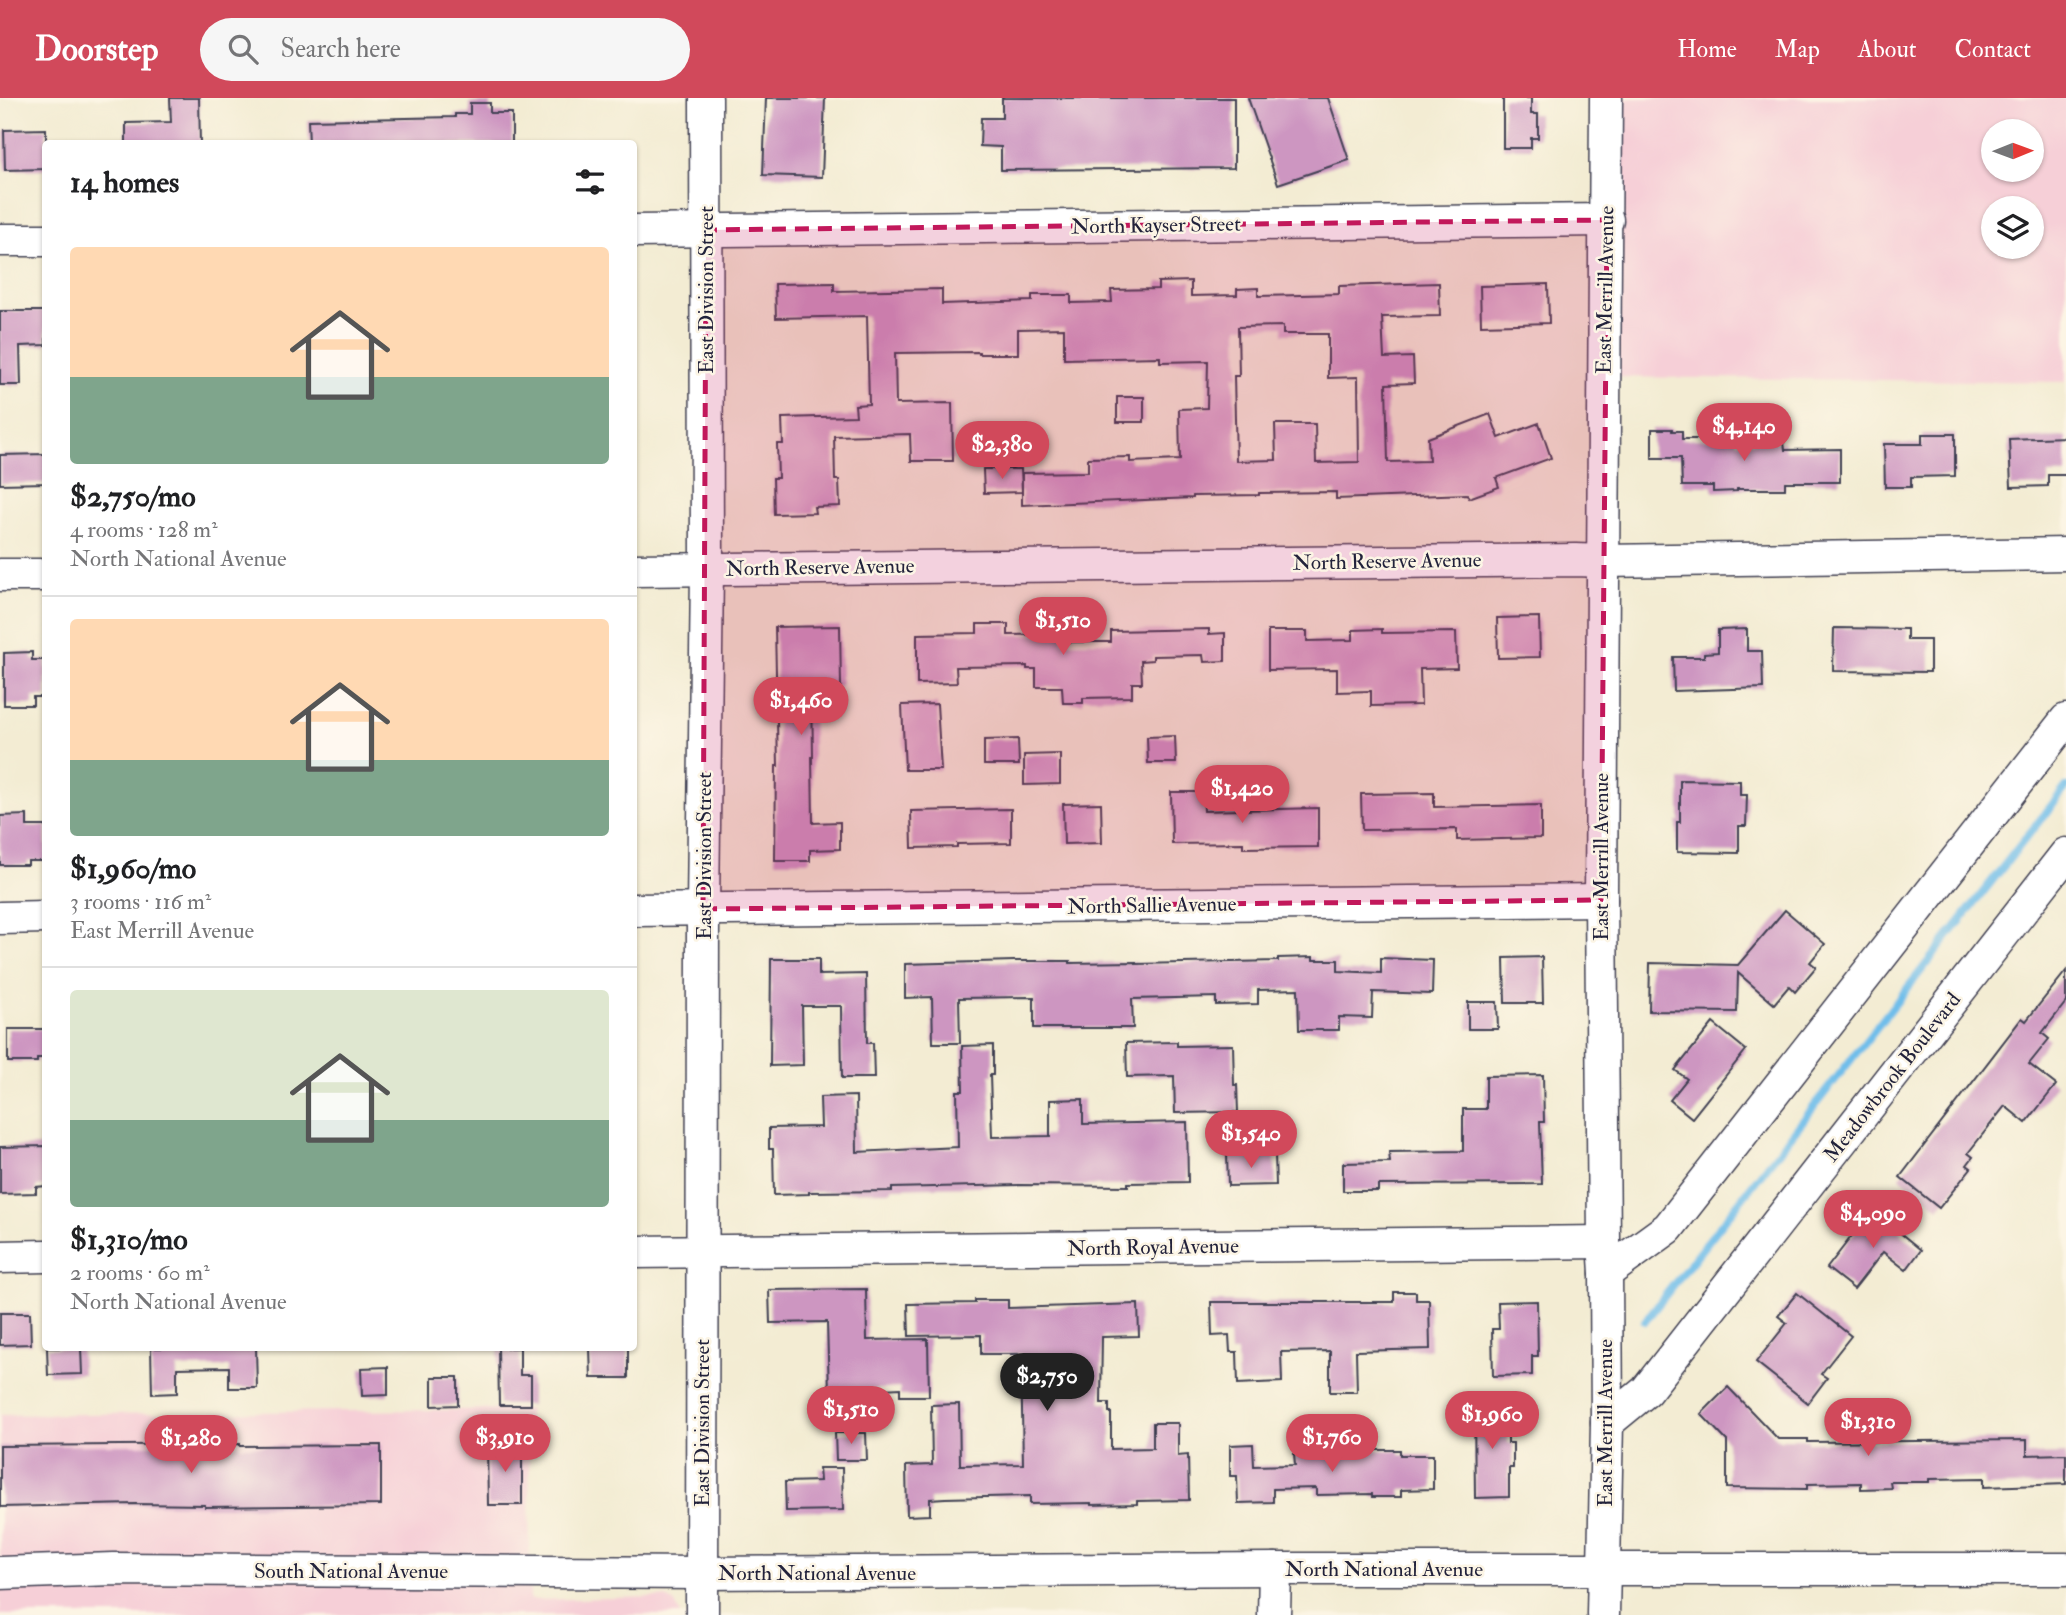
<!DOCTYPE html>
<meta charset="utf-8">
<style>
body{margin:0;font-family:"IM FELL Double Pica",serif;background:#f6f6f6;color:#202124;height:100vh;display:flex;flex-direction:column;font-size:26px;white-space:nowrap}
*{box-sizing:border-box;margin:0}
p{font-size:23px;color:#757577}
.icon{flex:none;width:38px;height:38px;fill:none;stroke:currentColor;stroke-width:2;stroke-linecap:round;stroke-linejoin:round}
.map{position:relative;flex:1;overflow:hidden}
.drawer{position:absolute;left:42px;top:42px;width:595px;height:1211px;display:flex;flex-direction:column;background:#fff;border-radius:7px;box-shadow:0 2px 5px #0004}
.drawer>*{flex:none}
.needle{width:46px;rotate:89deg}
.tools{position:absolute;left:1981px;top:21px;display:grid;gap:14px}
.tools a{display:grid;place-items:center;width:63px;height:63px;border-radius:50%;background:#fff;box-shadow:0 2px 5px #0004;font-size:35px}
.price{position:absolute;translate:-50% -60px;padding:0 16px;border-radius:24px;background:#d1495b;color:#fff;font-size:23px;line-height:46px;filter:drop-shadow(0 2px 4px #0008)}
.price::after{content:'';position:absolute;left:50%;top:42px;width:21px;height:16px;margin-left:-10px;background:inherit;clip-path:polygon(0 0,100% 0,50% 100%)}
.price.current{background:#222;color:#fff}
ul{padding:0;list-style:none}
li{display:grid;align-content:center;gap:14px;height:371px;padding:0 28px}
li+li{border-top:2px solid #e0e0e0}
li span{display:grid;place-items:center;height:217px;border-radius:7px;color:#555}
li>.icon{margin-inline-start:auto}
span .icon{width:126px;height:126px;fill:#fffc;stroke-width:1}
li b{font-size:30px}
h2{display:flex;justify-content:space-between;align-items:center;height:84px;padding:0 28px;font-size:30px}
header{display:flex;align-items:center;gap:42px;box-sizing:border-box;height:98px;padding:0 35px;background:#d1495b;color:#fff}
header strong{font-size:33px}
nav{display:flex;gap:38px;margin-inline-start:auto;font-size:24px}
.search{width:490px;height:63px;background:#f6f6f6;display:flex;align-items:center;gap:18px;box-sizing:border-box;padding:0 24px;border-radius:38px;color:#757577;font-size:26px}
.map>svg:first-child{display:block}
.built{fill:#f6cfd7;fill-rule:evenodd}
.lines{fill:none;stroke-linecap:round;stroke-linejoin:round}
.stream{stroke:#6fbeea;stroke-width:8}
.building{fill:#cd96c1;fill-rule:evenodd}
.minor-casing{stroke:#414052;stroke-width:35}
.minor{stroke:#fff;stroke-width:32}
.marked{fill:#c2185b;fill-opacity:0.2;stroke:#c2185b;stroke-width:5;stroke-dasharray:14 9;stroke-linejoin:round}
.labels{text-anchor:middle;stroke-width:5;stroke-linejoin:round;paint-order:stroke}
.street-label{font-size:21px;fill:#22223b;stroke:#fcf5e5}
</style>
<header>
<strong>Doorstep</strong>
<div class="search"><svg class="icon" aria-label="search" viewBox="0 0 24 24"><circle cx="10" cy="10" r="6"/><path d="M15 15l6 6"/></svg>Search here</div>
<nav><a>Home</a><a>Map</a><a>About</a><a>Contact</a></nav>
</header>
<div class="map">
<svg width="2066" height="1517" viewBox="0 0 2066 1517">
<rect width="100%" height="100%" fill="#fcf5e5"/>
<filter id="ink" filterUnits="userSpaceOnUse"><feTurbulence type="fractalNoise" baseFrequency=".0143" numOctaves="2"/><feDisplacementMap in="SourceGraphic" scale="14" xChannelSelector="R" yChannelSelector="G"/><feConvolveMatrix kernelMatrix="1 2 1 2 8 2 1 2 1" color-interpolation-filters="sRGB"/></filter>
<filter id="wash" filterUnits="userSpaceOnUse"><feTurbulence type="fractalNoise" baseFrequency=".00686" numOctaves="4" result="noise"/><feDisplacementMap in="SourceGraphic" scale="28" xChannelSelector="R" yChannelSelector="G"/><feGaussianBlur stdDeviation="1.57" result="paint"/><feColorMatrix in="noise" values="0 0 0 0 0 0 0 0 0 0 0 0 0 0 0 0 0 1.4 0 .05"/><feComposite in="paint" operator="in"/></filter>
<g filter="url(#wash)">
<rect width="100%" height="100%" fill="#f3ecd3"/>
<g class="built">
<path d="M 1606,0 L 2066,0 L 2066,284 L 1604,279 ZM 1993,33 L 2032,33 L 2032,72 L 1993,72 ZM 1993,110 L 2032,110 L 2032,149 L 1993,149 Z"/>
<path d="M 529,1311 L 530,1502 L 657,1499 L 666,1500 L 675,1505 L 680,1517 L 0,1517 L 0,1317 Z"/>
</g>
<g class="lines">
<path class="stream" d="M 1645,1223 L 2066,689"/>
</g>
<g id="blocks">
<g class="building">
<path d="M 170,0 L 199,0 L 200,46 L 126,46 L 126,25 L 171,24 Z"/>
<path d="M 766,0 L 825,0 L 822,79 L 763,77 Z"/>
<path d="M 1002,0 L 1234,0 L 1234,70 L 1001,72 L 1001,49 L 980,48 L 981,20 L 1002,20 Z"/>
<path d="M 1248,0 L 1328,0 L 1349,62 L 1278,86 Z"/>
<path d="M 1503,0 L 1531,0 L 1531,16 L 1538,16 L 1538,40 L 1531,40 L 1531,50 L 1503,50 Z"/>
<path d="M 470,5 L 490,5 L 490,15 L 512,15 L 512,46 L 309,46 L 308,22 L 455,19 L 455,16 L 470,16 Z"/>
<path d="M 46,31 L 46,71 L 5,72 L 4,32 Z"/>
<path d="M 1191,183 L 1191,198 L 1237,197 L 1237,191 L 1258,190 L 1258,198 L 1339,196 L 1339,188 L 1439,185 L 1440,218 L 1382,219 L 1384,260 L 1413,259 L 1414,285 L 1386,286 L 1388,364 L 1429,363 L 1428,340 L 1490,316 L 1499,340 L 1539,325 L 1551,360 L 1496,380 L 1499,389 L 1469,400 L 1467,396 L 1336,401 L 1336,394 L 1259,395 L 1259,397 L 1193,398 L 1193,400 L 1022,407 L 1022,375 L 1088,374 L 1088,360 L 1130,359 L 1130,364 L 1180,362 L 1179,311 L 1207,310 L 1208,263 L 1160,264 L 1160,259 L 1064,261 L 1064,230 L 1018,231 L 1018,256 L 979,256 L 979,254 L 895,255 L 896,306 L 952,305 L 953,363 L 911,363 L 910,336 L 834,338 L 835,382 L 839,382 L 840,408 L 814,409 L 815,415 L 774,416 L 773,380 L 778,380 L 777,346 L 783,346 L 782,320 L 856,318 L 855,307 L 869,306 L 867,218 L 776,220 L 775,186 L 834,185 L 834,193 L 942,191 L 942,206 L 1032,203 L 1032,197 L 1071,197 L 1071,205 L 1112,204 L 1111,192 L 1158,191 L 1158,184 ZM 1283,228 L 1283,236 L 1328,236 L 1328,280 L 1358,279 L 1359,364 L 1316,365 L 1315,326 L 1275,326 L 1276,362 L 1236,363 L 1234,278 L 1239,278 L 1238,229 Z"/>
<path d="M 1548,186 L 1549,225 L 1481,227 L 1480,188 Z"/>
<path d="M 0,213 L 46,213 L 46,247 L 20,248 L 21,287 L 0,287 Z"/>
<rect x="1117" y="299" width="27" height="25"/>
<path d="M 1652,331 L 1672,331 L 1672,333 L 1682,333 L 1682,341 L 1737,341 L 1737,344 L 1784,344 L 1785,352 L 1840,351 L 1840,384 L 1785,384 L 1785,391 L 1737,391 L 1737,393 L 1713,394 L 1713,388 L 1682,388 L 1681,360 L 1652,360 Z"/>
<path d="M 1922,336 L 1955,336 L 1955,378 L 1911,379 L 1911,389 L 1885,389 L 1884,346 L 1922,346 Z"/>
<path d="M 2066,339 L 2066,377 L 2048,377 L 2048,388 L 2011,389 L 2009,341 Z"/>
<path d="M 46,356 L 46,385 L 0,386 L 0,357 Z"/>
<path d="M 983,371 L 1021,371 L 1022,394 L 984,395 Z"/>
<path d="M 1539,519 L 1540,559 L 1498,560 L 1497,520 Z"/>
<path d="M 977,526 L 1008,526 L 1008,537 L 1063,536 L 1063,544 L 1111,544 L 1111,533 L 1209,531 L 1209,536 L 1225,535 L 1225,563 L 1204,564 L 1203,557 L 1153,558 L 1153,562 L 1141,563 L 1142,585 L 1132,585 L 1132,599 L 1083,600 L 1083,605 L 1063,605 L 1062,589 L 1036,589 L 1036,571 L 1027,571 L 1027,568 L 956,569 L 957,585 L 917,586 L 917,536 L 977,535 Z"/>
<path d="M 840,528 L 841,588 L 812,588 L 813,659 L 812,659 L 813,725 L 840,724 L 840,751 L 810,752 L 810,763 L 775,763 L 776,668 L 778,668 L 775,529 Z"/>
<path d="M 1834,530 L 1907,531 L 1907,542 L 1930,542 L 1930,574 L 1833,573 Z"/>
<path d="M 1382,531 L 1382,535 L 1456,534 L 1457,570 L 1420,571 L 1421,607 L 1371,608 L 1371,593 L 1337,594 L 1337,571 L 1268,572 L 1268,533 L 1307,533 L 1307,543 L 1353,542 L 1353,532 Z"/>
<path d="M 1747,531 L 1747,553 L 1762,553 L 1763,590 L 1674,593 L 1673,559 L 1704,559 L 1704,555 L 1718,554 L 1718,532 Z"/>
<path d="M 32,554 L 32,562 L 46,562 L 46,599 L 33,599 L 33,607 L 4,607 L 4,555 Z"/>
<path d="M 937,606 L 941,672 L 905,672 L 902,607 Z"/>
<path d="M 1175,638 L 1176,665 L 1148,665 L 1147,639 Z"/>
<path d="M 1018,641 L 1019,667 L 984,667 L 984,642 Z"/>
<path d="M 1060,656 L 1060,686 L 1024,687 L 1024,657 Z"/>
<path d="M 1680,682 L 1740,683 L 1740,697 L 1747,697 L 1746,728 L 1739,728 L 1739,755 L 1677,754 L 1677,724 L 1680,724 Z"/>
<path d="M 1171,694 L 1203,694 L 1204,713 L 1318,710 L 1318,749 L 1243,750 L 1243,745 L 1172,746 Z"/>
<path d="M 1434,695 L 1434,709 L 1541,707 L 1541,740 L 1457,742 L 1457,731 L 1362,732 L 1361,696 Z"/>
<path d="M 1101,705 L 1102,745 L 1064,746 L 1063,706 Z"/>
<path d="M 1011,711 L 1011,745 L 957,746 L 957,749 L 912,750 L 911,713 Z"/>
<path d="M 27,717 L 27,728 L 46,728 L 46,763 L 28,763 L 28,767 L 0,767 L 0,718 Z"/>
<path d="M 1785,812 L 1825,846 L 1810,864 L 1816,869 L 1795,894 L 1789,888 L 1774,906 L 1738,875 L 1737,914 L 1649,913 L 1650,865 L 1738,867 Z"/>
<path d="M 1313,859 L 1313,862 L 1338,862 L 1338,873 L 1381,875 L 1381,860 L 1433,862 L 1432,896 L 1373,894 L 1372,920 L 1339,919 L 1339,932 L 1299,932 L 1298,891 L 1258,892 L 1258,906 L 1216,907 L 1216,899 L 1132,901 L 1133,930 L 1034,930 L 1034,899 L 959,900 L 960,945 L 933,945 L 932,899 L 905,900 L 905,866 L 1014,863 L 1070,863 L 1070,865 L 1136,864 L 1136,866 L 1278,863 L 1278,860 Z"/>
<path d="M 1542,859 L 1543,905 L 1505,905 L 1504,860 Z"/>
<path d="M 771,861 L 819,861 L 819,877 L 866,876 L 867,945 L 873,945 L 874,980 L 842,980 L 841,908 L 802,908 L 803,967 L 770,968 Z"/>
<path d="M 2066,873 L 2066,904 L 2042,935 L 2049,941 L 2029,966 L 2056,987 L 2026,1025 L 2005,1008 L 1968,1055 L 1973,1059 L 1967,1067 L 1971,1070 L 1939,1110 L 1900,1079 L 2022,920 L 2026,923 Z"/>
<path d="M 1468,904 L 1497,904 L 1498,931 L 1468,931 Z"/>
<path d="M 1713,925 L 1746,952 L 1692,1020 L 1670,1002 L 1687,981 L 1675,972 Z"/>
<path d="M 8,931 L 46,931 L 46,960 L 37,960 L 37,964 L 8,964 Z"/>
<path d="M 1177,944 L 1177,948 L 1233,947 L 1234,987 L 1237,987 L 1238,1014 L 1175,1015 L 1174,978 L 1127,979 L 1126,945 Z"/>
<path d="M 993,947 L 993,977 L 990,977 L 992,1039 L 1050,1038 L 1050,1002 L 1083,1001 L 1083,1026 L 1187,1024 L 1188,1084 L 1128,1085 L 1128,1088 L 1019,1087 L 892,1090 L 892,1093 L 809,1094 L 809,1096 L 774,1097 L 773,1051 L 769,1051 L 769,1030 L 821,1029 L 820,999 L 856,998 L 857,1054 L 958,1049 L 957,993 L 963,993 L 962,948 Z"/>
<path d="M 1543,977 L 1544,1024 L 1540,1024 L 1542,1086 L 1378,1087 L 1378,1093 L 1343,1093 L 1343,1065 L 1390,1064 L 1389,1054 L 1463,1053 L 1463,1011 L 1486,1011 L 1486,978 Z"/>
<path d="M 46,1048 L 46,1088 L 36,1089 L 36,1095 L 0,1096 L 0,1049 Z"/>
<path d="M 1227,1056 L 1275,1056 L 1276,1087 L 1228,1088 Z"/>
<path d="M 1878,1112 L 1901,1131 L 1899,1134 L 1921,1152 L 1906,1172 L 1883,1154 L 1854,1191 L 1827,1170 L 1858,1130 L 1861,1133 Z"/>
<path d="M 866,1191 L 867,1242 L 928,1241 L 929,1298 L 900,1298 L 900,1290 L 829,1294 L 827,1224 L 770,1225 L 769,1192 Z"/>
<path d="M 1394,1194 L 1416,1194 L 1416,1202 L 1429,1202 L 1430,1251 L 1356,1253 L 1357,1294 L 1330,1294 L 1330,1253 L 1281,1254 L 1282,1284 L 1238,1286 L 1237,1254 L 1230,1254 L 1229,1237 L 1212,1238 L 1211,1204 L 1394,1204 Z"/>
<path d="M 1797,1195 L 1851,1238 L 1821,1276 L 1827,1280 L 1808,1305 L 1756,1264 L 1787,1225 L 1778,1218 Z"/>
<path d="M 975,1202 L 1008,1202 L 1008,1210 L 1138,1206 L 1139,1238 L 1102,1239 L 1101,1305 L 1109,1305 L 1109,1314 L 1111,1314 L 1111,1351 L 1153,1350 L 1153,1325 L 1178,1325 L 1178,1358 L 1188,1357 L 1189,1402 L 1137,1403 L 1137,1406 L 1091,1407 L 1091,1405 L 1030,1406 L 1030,1398 L 945,1400 L 930,1401 L 930,1417 L 907,1418 L 906,1368 L 932,1367 L 931,1307 L 959,1306 L 960,1367 L 1023,1366 L 1021,1256 L 981,1256 L 981,1237 L 909,1238 L 908,1206 L 975,1205 Z"/>
<path d="M 1537,1203 L 1538,1258 L 1532,1258 L 1532,1277 L 1493,1278 L 1492,1231 L 1499,1231 L 1498,1204 Z"/>
<path d="M 0,1215 L 30,1215 L 31,1246 L 0,1247 Z"/>
<path d="M 47,1250 L 81,1250 L 82,1276 L 48,1277 Z"/>
<path d="M 151,1250 L 256,1250 L 257,1290 L 229,1290 L 229,1269 L 177,1270 L 177,1295 L 152,1296 Z"/>
<path d="M 498,1250 L 520,1250 L 520,1277 L 531,1277 L 531,1307 L 499,1307 Z"/>
<path d="M 590,1250 L 628,1250 L 628,1280 L 591,1280 Z"/>
<path d="M 388,1269 L 388,1297 L 362,1298 L 361,1270 Z"/>
<path d="M 432,1279 L 458,1279 L 458,1307 L 432,1308 Z"/>
<path d="M 1728,1289 L 1778,1341 L 1808,1341 L 1808,1344 L 2027,1342 L 2027,1357 L 2066,1356 L 2066,1386 L 1984,1389 L 1984,1380 L 1929,1381 L 1929,1384 L 1890,1384 L 1891,1390 L 1861,1391 L 1861,1385 L 1807,1386 L 1807,1391 L 1727,1390 L 1727,1343 L 1701,1316 Z"/>
<path d="M 1508,1306 L 1508,1345 L 1513,1345 L 1513,1370 L 1509,1370 L 1509,1399 L 1475,1400 L 1474,1307 Z"/>
<path d="M 835,1335 L 866,1335 L 867,1362 L 836,1362 Z"/>
<path d="M 240,1346 L 240,1348 L 381,1347 L 381,1407 L 205,1409 L 205,1407 L 135,1406 L 0,1409 L 0,1348 Z"/>
<path d="M 487,1346 L 522,1346 L 522,1407 L 488,1407 Z"/>
<path d="M 1253,1346 L 1254,1368 L 1295,1367 L 1294,1356 L 1315,1356 L 1315,1352 L 1400,1352 L 1400,1357 L 1433,1357 L 1433,1391 L 1401,1392 L 1401,1399 L 1372,1399 L 1372,1396 L 1316,1397 L 1316,1390 L 1273,1391 L 1273,1404 L 1238,1405 L 1237,1378 L 1230,1378 L 1230,1347 Z"/>
<path d="M 819,1370 L 842,1370 L 843,1412 L 786,1413 L 785,1384 L 820,1383 Z"/>
</g>
</g>
</g>
<g filter="url(#ink)">
<use href="#blocks" fill-opacity="0" stroke="#414052" stroke-width="2"/>
<g class="lines">
<defs>
<g id="minor">
<path d="M 634,133 L 1607,122"/>
<path d="M 0,142 L 46,142"/>
<path d="M 634,472 L 1576,462 L 1603,463 L 2066,456"/>
<path d="M 0,477 L 46,477"/>
<path d="M 634,812 L 1601,802"/>
<path d="M 0,820 L 46,819"/>
<path d="M 634,1154 L 1604,1144"/>
<path d="M 0,1159 L 46,1158"/>
<path d="M 1606,1175 L 1668,1130 L 2066,622"/>
<path d="M 1607,1325 L 1646,1293 L 2066,756"/>
<path d="M 0,1475 L 113,1471 L 702,1475 L 1275,1471 L 2066,1471"/>
<path d="M 702,1517 L 703,811 L 707,471 L 706,0"/>
<path d="M 1274,1517 L 1275,1471"/>
<path d="M 1603,1517 L 1607,1325 L 1606,1175 L 1604,1144 L 1601,802 L 1606,0"/>
</g>
</defs>
<use href="#minor" class="minor-casing"/>
<use href="#minor" class="minor"/>
</g>
</g>
<path class="marked" d="M 1607,122 L 1601,802 L 703,811 L 706,132 Z"/>
<g class="labels">
<g class="street-label">
<text transform="translate(1156 127) rotate(-1)" y="7">North Kayser Street</text>
<text transform="translate(706 192) rotate(-90)" y="7">East Division Street</text>
<text transform="translate(1605 192) rotate(-89)" y="7">East Merrill Avenue</text>
<text transform="translate(1387 463) rotate(-1)" y="7">North Reserve Avenue</text>
<text transform="translate(820 469) rotate(-1)" y="7">North Reserve Avenue</text>
<text transform="translate(704 758) rotate(-90)" y="7">East Division Street</text>
<text transform="translate(1601 759) rotate(-90)" y="7">East Merrill Avenue</text>
<text transform="translate(1152 807) rotate(-1)" y="7">North Sallie Avenue</text>
<text transform="translate(1892 979) rotate(-52)" y="7">Meadowbrook Boulevard</text>
<text transform="translate(1153 1149) rotate(-1)" y="7">North Royal Avenue</text>
<text transform="translate(702 1325) rotate(-90)" y="7">East Division Street</text>
<text transform="translate(1605 1325) rotate(-90)" y="7">East Merrill Avenue</text>
<text x="1384" y="1478">North National Avenue</text>
<text x="351" y="1480">South National Avenue</text>
<text x="817" y="1482">North National Avenue</text>
</g>
</g>
</svg>
<div class="tools">
<a><svg class="needle" viewBox="-14 -14 28 28"><path d="M0-13l5 13h-10z" fill="#e53935"/><path d="M0 13l5-13h-10z" fill="#757577"/></svg></a>
<a><svg class="icon" aria-label="layers" viewBox="0 0 24 24"><path d="M12 4l9 5-9 5-9-5zM3 14l9 5 9-5"/></svg></a>
</div>
<b class="price" style="left:1744px;top:365px">$4,140</b>
<b class="price" style="left:1002px;top:383px">$2,380</b>
<b class="price" style="left:1063px;top:559px">$1,510</b>
<b class="price" style="left:801px;top:639px">$1,460</b>
<b class="price" style="left:1242px;top:727px">$1,420</b>
<b class="price" style="left:1251px;top:1072px">$1,540</b>
<b class="price" style="left:1873px;top:1152px">$4,090</b>
<b class="price current" style="left:1047px;top:1315px">$2,750</b>
<b class="price" style="left:851px;top:1348px">$1,510</b>
<b class="price" style="left:1492px;top:1353px">$1,960</b>
<b class="price" style="left:1868px;top:1360px">$1,310</b>
<b class="price" style="left:505px;top:1376px">$3,910</b>
<b class="price" style="left:1332px;top:1376px">$1,760</b>
<b class="price" style="left:191px;top:1377px">$1,280</b>
<section class="drawer">
<h2>14 homes<svg class="icon" aria-label="filters" viewBox="0 0 24 24"><path d="M4 7h16M4 17h16"/><circle cx="9" cy="7" r="2"/><circle cx="15" cy="17" r="2"/></svg></h2>
<ul>
<li><span style="background:linear-gradient(#ffd9b3 60%,#7fa58c 0)"><svg class="icon" aria-label="home" viewBox="0 0 24 24"><path d="M3 11l9-7 9 7M6 9v11h12V9"/></svg></span><div><b>$2,750/mo</b><p>4 rooms · 128 m²</p><p>North National Avenue</p></div></li>
<li><span style="background:linear-gradient(#ffd9b3 65%,#7fa58c 0)"><svg class="icon" aria-label="home" viewBox="0 0 24 24"><path d="M3 11l9-7 9 7M6 9v11h12V9"/></svg></span><div><b>$1,960/mo</b><p>3 rooms · 116 m²</p><p>East Merrill Avenue</p></div></li>
<li><span style="background:linear-gradient(#dfe7d0 60%,#7fa58c 0)"><svg class="icon" aria-label="home" viewBox="0 0 24 24"><path d="M3 11l9-7 9 7M6 9v11h12V9"/></svg></span><div><b>$1,310/mo</b><p>2 rooms · 60 m²</p><p>North National Avenue</p></div></li>
</ul>
</section>
</div>
